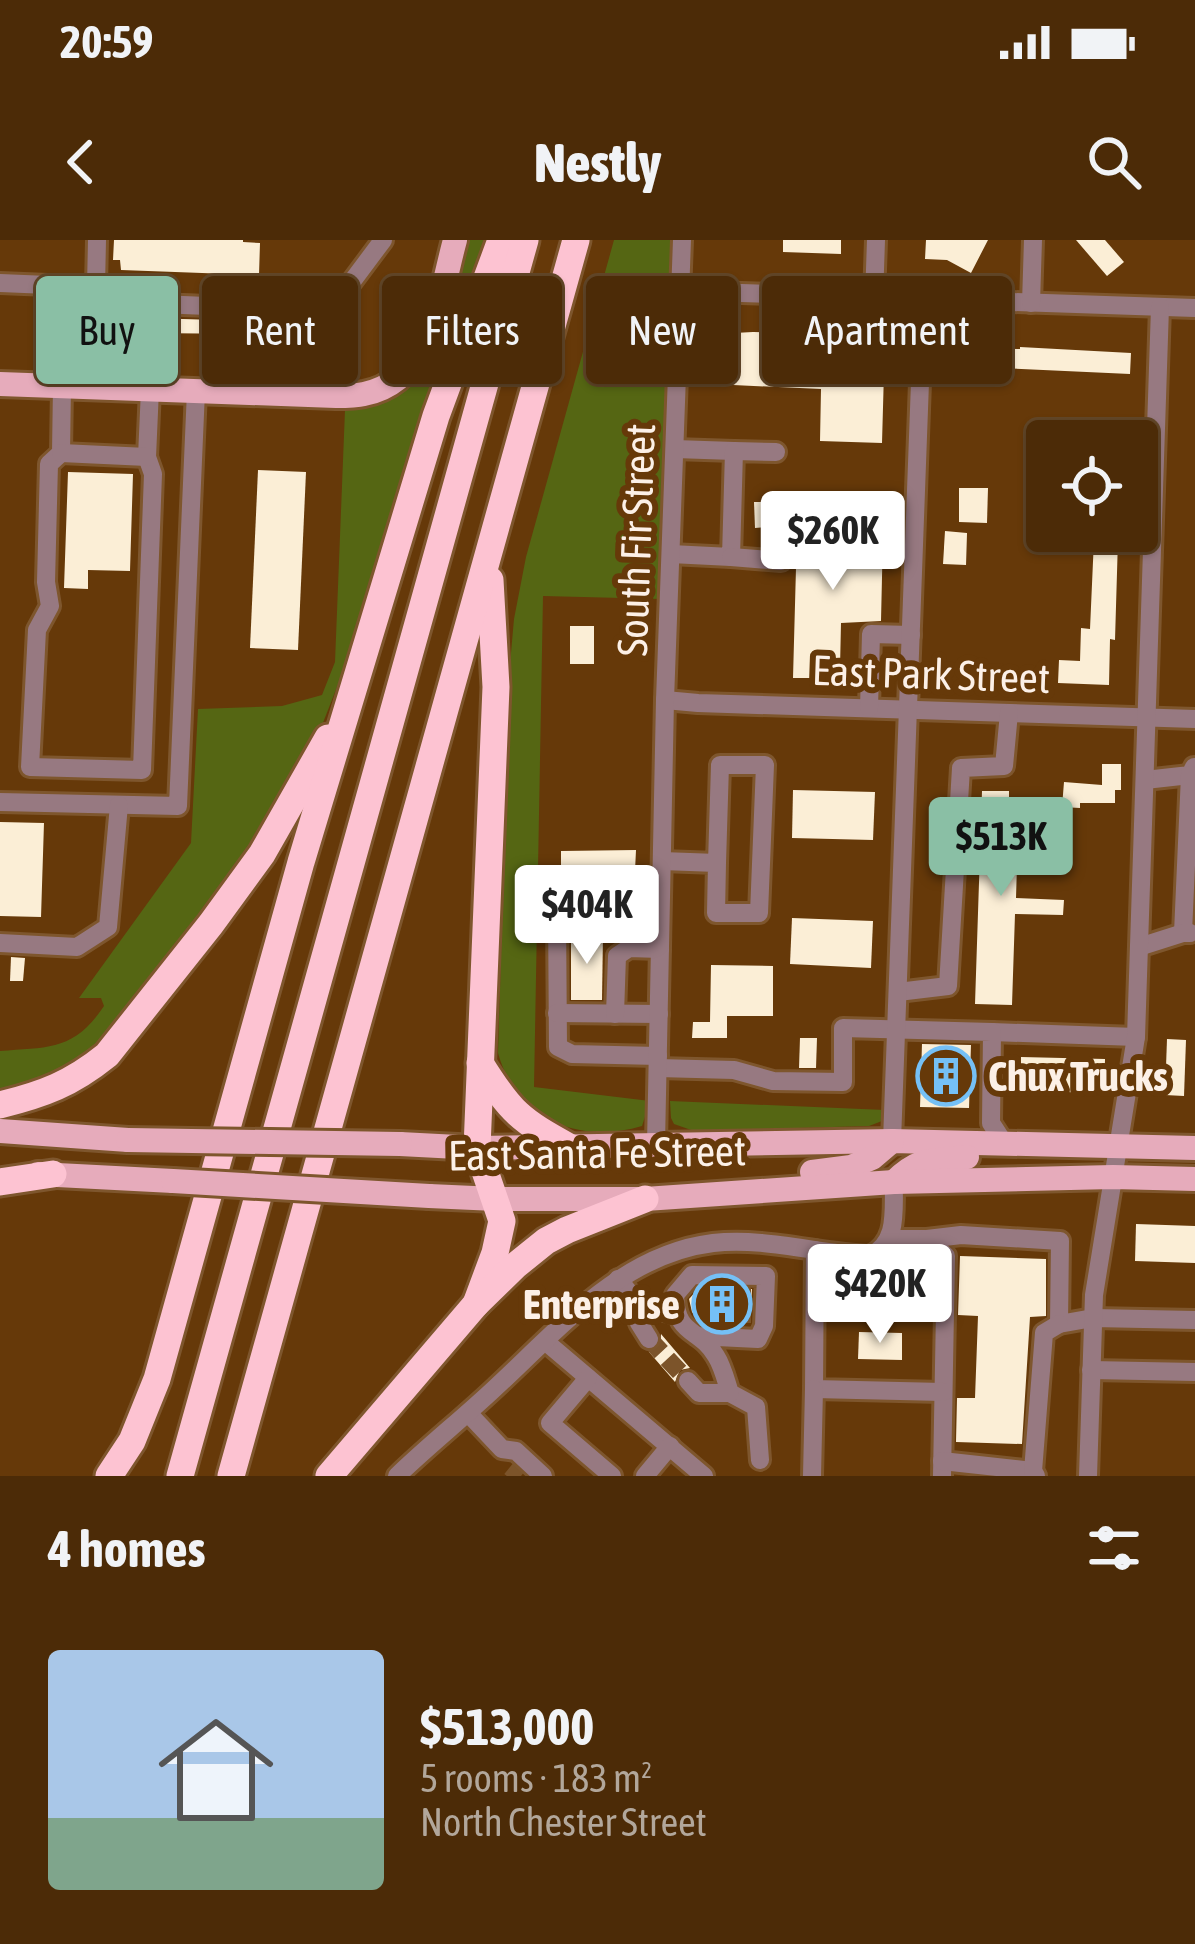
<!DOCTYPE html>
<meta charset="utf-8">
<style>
body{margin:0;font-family:"Asap Condensed",sans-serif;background:#563715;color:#f1f3f6;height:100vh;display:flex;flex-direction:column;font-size:45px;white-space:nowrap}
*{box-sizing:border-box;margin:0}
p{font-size:39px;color:#b2a79b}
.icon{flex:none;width:66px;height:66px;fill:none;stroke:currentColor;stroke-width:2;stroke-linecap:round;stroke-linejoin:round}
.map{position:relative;height:1236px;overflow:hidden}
.details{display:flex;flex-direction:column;background:#4c2b07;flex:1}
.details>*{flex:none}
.banner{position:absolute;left:36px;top:36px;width:1125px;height:108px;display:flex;gap:24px}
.tools{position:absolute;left:1026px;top:180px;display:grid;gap:24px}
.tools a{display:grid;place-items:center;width:132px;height:132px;border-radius:12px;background:#4c2b07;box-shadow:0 3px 9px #0004,0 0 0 3px #634728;font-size:60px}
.price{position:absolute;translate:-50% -102px;padding:0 27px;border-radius:12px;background:#fff;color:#222;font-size:39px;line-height:78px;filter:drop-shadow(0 3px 6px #0008)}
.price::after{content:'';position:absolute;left:50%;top:72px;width:36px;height:27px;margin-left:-18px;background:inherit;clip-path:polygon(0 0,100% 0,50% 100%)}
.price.active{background:#8abfa5;color:#111}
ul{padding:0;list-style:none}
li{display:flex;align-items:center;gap:36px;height:300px;padding:0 48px}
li+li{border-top:3px solid #634728}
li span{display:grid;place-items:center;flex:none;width:336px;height:240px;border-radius:12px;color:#555}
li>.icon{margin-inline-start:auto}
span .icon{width:144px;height:144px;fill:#fffc;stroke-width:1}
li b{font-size:51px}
h2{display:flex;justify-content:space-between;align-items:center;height:144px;padding:0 48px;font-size:51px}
.chip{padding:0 42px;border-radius:12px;background:#4c2b07;box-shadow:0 3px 9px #0004,0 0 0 3px #634728;font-size:42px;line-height:108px}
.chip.active{background:#8abfa5;color:#111}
.status{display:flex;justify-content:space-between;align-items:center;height:84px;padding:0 60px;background:#4c2b07;direction:ltr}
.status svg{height:33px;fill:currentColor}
header{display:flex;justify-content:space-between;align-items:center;height:156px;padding:0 48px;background:#4c2b07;font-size:54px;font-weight:800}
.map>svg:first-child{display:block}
.green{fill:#556613}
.building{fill:#fbeed6}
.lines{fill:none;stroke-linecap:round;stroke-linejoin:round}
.minor-tunnel{stroke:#7c542a;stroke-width:18;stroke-dasharray:18 9;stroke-linecap:butt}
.minor-casing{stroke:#7e562d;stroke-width:24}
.major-casing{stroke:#7e562d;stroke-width:30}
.highway-casing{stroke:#7e562d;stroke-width:33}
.minor{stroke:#977981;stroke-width:18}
.major{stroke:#e6abbb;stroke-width:24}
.highway{stroke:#fdc3d2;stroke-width:27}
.major-bridge-casing{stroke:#7e562d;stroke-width:30;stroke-linecap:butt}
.major-bridge{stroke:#e6abbb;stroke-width:24}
.labels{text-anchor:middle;stroke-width:12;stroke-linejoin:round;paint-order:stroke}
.street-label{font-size:42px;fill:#fcf0e7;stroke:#663909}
.poi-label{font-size:42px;font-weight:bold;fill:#fcf0e7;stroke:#663909;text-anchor:start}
</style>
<div class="status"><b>20:59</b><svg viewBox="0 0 49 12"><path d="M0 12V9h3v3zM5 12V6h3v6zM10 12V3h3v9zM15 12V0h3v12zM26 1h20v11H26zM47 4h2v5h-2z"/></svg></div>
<header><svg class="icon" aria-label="back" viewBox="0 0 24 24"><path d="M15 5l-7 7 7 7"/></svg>Nestly<svg class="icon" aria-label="search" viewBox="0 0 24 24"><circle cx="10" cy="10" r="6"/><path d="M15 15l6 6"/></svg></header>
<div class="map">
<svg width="1195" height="1236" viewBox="0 0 1195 1236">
<rect width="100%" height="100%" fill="#663909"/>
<g class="green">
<path d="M 466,0 L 484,0 L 352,409 L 315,503 L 234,636 L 94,812 L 78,826 L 0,854 L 0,811 C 49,807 74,811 104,766 L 101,758 L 79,758 L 191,603 L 198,469 L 282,466 L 322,455 L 335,422 L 345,170 L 383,160 L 399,151 Z"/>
<path d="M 614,0 L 672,0 L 662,359 L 543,356 L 534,847 L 650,861 L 642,886 C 578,905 516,879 498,813 L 510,424 L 514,379 L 526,317 Z"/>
<path d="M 670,861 L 885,870 L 882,881 L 869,886 L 694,891 L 674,884 L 671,878 Z"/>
</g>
<g class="building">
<path d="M 114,0 L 243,0 L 243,2 L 260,3 L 259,35 L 121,30 L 120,20 L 113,20 Z"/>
<path d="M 783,0 L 841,0 L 841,14 L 783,12 Z"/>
<path d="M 926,0 L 988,0 L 971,33 L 947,20 L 925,19 Z"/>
<path d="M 1076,0 L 1105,0 L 1124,22 L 1107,36 Z"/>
<path d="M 149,78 L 250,81 L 250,94 L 149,93 Z"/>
<path d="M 753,92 L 885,96 L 882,203 L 820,201 L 821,149 L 733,145 L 734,93 Z"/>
<path d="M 1020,107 L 1131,113 L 1130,134 L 1000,128 L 1000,130 L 954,129 L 955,108 L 1020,109 Z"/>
<path d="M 258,230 L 306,232 L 298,410 L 250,408 Z"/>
<path d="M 68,232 L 133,234 L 130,331 L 88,330 L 88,349 L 64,348 Z"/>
<path d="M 959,248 L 988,248 L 987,283 L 959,282 Z"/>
<path d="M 754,262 L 788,262 L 788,285 L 755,288 Z"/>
<path d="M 797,291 L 883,293 L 881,381 L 841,383 L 840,428 L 814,428 L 814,438 L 793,438 Z"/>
<path d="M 945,291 L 967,293 L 966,325 L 943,324 Z"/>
<path d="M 1094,299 L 1118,299 L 1115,400 L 1110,399 L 1109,445 L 1058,443 L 1059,420 L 1080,421 L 1081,388 L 1090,389 Z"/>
<rect x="570" y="386" width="24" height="38"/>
<path d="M 1102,524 L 1121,524 L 1121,550 L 1115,550 L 1115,563 L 1080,563 L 1080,568 L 1062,567 L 1064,542 L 1102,545 Z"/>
<path d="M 793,550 L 875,552 L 873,600 L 792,598 Z"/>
<path d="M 982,551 L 1009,551 L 1009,557 L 1019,558 L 1016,658 L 1064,660 L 1063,675 L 1015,674 L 1012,765 L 975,764 Z"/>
<path d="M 0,582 L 44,583 L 41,677 L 0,676 Z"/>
<path d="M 636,610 L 632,694 L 608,694 L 608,650 L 561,642 L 561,611 Z"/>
<path d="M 792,678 L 873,681 L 871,728 L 790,724 Z"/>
<path d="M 571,693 L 603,694 L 602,760 L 571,760 Z"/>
<path d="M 11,717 L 25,718 L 23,741 L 10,741 Z"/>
<path d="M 711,725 L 773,726 L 773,776 L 727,776 L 727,798 L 692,798 L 693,782 L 710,782 Z"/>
<path d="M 800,798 L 817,798 L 816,828 L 799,828 Z"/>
<path d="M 1167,799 L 1186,800 L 1184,856 L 1165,855 Z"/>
<path d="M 922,804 L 971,805 L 969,868 L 920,867 Z"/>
<path d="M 1021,817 L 1105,819 L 1104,853 L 1020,851 Z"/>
<path d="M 1136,984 L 1195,986 L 1195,1023 L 1135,1021 Z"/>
<path d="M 960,1016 L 1046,1019 L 1046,1076 L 1030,1077 L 1022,1204 L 956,1202 L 957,1158 L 975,1158 L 978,1076 L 958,1075 Z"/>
<path d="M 698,1049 L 752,1049 L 750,1083 L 700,1082 L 692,1072 L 689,1059 Z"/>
<path d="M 859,1092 L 902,1093 L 902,1120 L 858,1119 Z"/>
<path d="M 661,1094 L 690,1128 L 680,1130 L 675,1142 L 649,1112 L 660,1106 Z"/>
</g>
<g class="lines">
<g class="minor-tunnel">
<path d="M 706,1082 L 706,1045"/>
<path d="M 742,1083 L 742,1047"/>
<path d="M 649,1099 L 688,1141"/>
<path d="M 510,1227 L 521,1236"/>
</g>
<defs>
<g id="minor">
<path d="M 97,0 L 96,47 L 110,62 L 330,71 L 383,0"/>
<path d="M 0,43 L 96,47"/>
<path d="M 682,51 L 1195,68"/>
<path d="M 874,59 L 876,0"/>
<path d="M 1031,63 L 1033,0"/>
<path d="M 62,146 L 61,213 L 49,224 L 46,342 L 50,366 L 37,390 L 30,527 L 142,530 L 153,234 L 147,217 L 150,149"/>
<path d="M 675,209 L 734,211"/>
<path d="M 61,213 L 147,217"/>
<path d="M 671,314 L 731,317 L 734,211 L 776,212"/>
<path d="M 731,317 L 781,321 L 782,297"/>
<path d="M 665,460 L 698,463 L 1195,479"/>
<path d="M 869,468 L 871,394 L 911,395"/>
<path d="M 1145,540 L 1190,535 L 1194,527"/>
<path d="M 0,562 L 178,566 L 196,151"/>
<path d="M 662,621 L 717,623 L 720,525 L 765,525 L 759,673 L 716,673 L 717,623"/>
<path d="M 557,669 L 558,807 L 572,814 L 658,816"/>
<path d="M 1183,693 L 1190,535"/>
<path d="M 0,703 L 77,707 L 108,687 L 119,565"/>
<path d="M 1139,707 L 1183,693 L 1190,693"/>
<path d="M 898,752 L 948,746 L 961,528 L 1004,526 L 1009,473"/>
<path d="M 557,773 L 659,774"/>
<path d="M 615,774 L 617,716 L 629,708 L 660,709"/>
<path d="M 992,792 L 1136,797"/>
<path d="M 658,828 L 734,830 L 773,841 L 843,842 L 843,788 L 992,792 L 991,883 L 1004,903"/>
<path d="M 892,901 L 923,61"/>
<path d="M 656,904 L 665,460 L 682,0"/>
<path d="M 890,999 L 927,999 L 946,1016 L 942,1236"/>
<path d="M 927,999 L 961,995 L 1060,1001 L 1059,1084 L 1093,1078 L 1195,1080"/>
<path d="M 815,1010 L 814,1149 L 943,1152"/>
<path d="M 618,1039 L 638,1063 L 675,1074"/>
<path d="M 638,1063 L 639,1083 L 649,1099"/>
<path d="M 697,1096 L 758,1099 L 764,1086 L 766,1036 L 692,1035 L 675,1055 C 676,1097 699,1087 716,1116 C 723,1127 726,1141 730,1153 L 756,1167 L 760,1220"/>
<path d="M 546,1102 L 704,1236"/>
<path d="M 1091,1130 L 1195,1132"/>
<path d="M 588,1138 L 550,1183 L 612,1236"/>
<path d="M 688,1141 L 699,1153 L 730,1153"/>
<path d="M 468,1173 L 502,1209 L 516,1211 L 543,1236"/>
<path d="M 942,1221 L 1033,1231 L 1036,1236"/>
<path d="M 1033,1231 L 1044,1093 L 1059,1084"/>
<path d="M 397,1236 C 428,1206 462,1179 494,1149 C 558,1090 622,1014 713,1003 C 765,997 819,1014 870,1016 C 899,1002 893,970 894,942"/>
<path d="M 645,1236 L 670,1206"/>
<path d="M 812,1236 L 814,1149"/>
<path d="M 1088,1236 L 1094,1055 L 1136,797 L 1160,67"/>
</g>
<g id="major">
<path d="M 0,144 L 336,156 C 345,156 355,156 364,154 C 432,141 440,54 455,0"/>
<path d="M 0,891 L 128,900"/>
<path d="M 400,904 L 477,908 L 892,901 L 1195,908"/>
<path d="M 812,932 L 851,927 L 872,918 L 892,901"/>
<path d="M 38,934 L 173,941"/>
<path d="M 894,942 C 920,916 933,921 967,917"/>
<path d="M 429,956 L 496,959 L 645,959 L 894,942 L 1113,937 L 1195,939"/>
</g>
<g id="highway">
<path d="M 480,823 C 511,873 520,880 571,908"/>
<path d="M 0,865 C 44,854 71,844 107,815 L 211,684 L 262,614 L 328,498"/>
<path d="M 0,942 L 53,934"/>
<path d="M 476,1064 L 495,1013 L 502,981 L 477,908 L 496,447 L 490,340"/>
<path d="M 109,1236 L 132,1201 L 157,1139 L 301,622 L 436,176 L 501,0"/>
<path d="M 180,1236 L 525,0"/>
<path d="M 231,1236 L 576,0"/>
<path d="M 329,1236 L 476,1064 L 515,1026 L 546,1001 L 567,990 L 645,959"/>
</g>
</defs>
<use href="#minor" class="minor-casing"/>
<use href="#major" class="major-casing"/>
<use href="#highway" class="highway-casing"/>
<use href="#minor" class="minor"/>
<use href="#major" class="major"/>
<use href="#highway" class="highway"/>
<defs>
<g id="major-bridge">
<path d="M 128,900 L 400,904"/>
<path d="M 173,941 L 429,956"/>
</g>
</defs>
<use href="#major-bridge" class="major-bridge-casing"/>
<use href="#major-bridge" class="major-bridge"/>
</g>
<defs>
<symbol id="building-ring" viewBox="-11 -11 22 22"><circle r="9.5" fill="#663909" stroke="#75c0f6" stroke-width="1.5"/><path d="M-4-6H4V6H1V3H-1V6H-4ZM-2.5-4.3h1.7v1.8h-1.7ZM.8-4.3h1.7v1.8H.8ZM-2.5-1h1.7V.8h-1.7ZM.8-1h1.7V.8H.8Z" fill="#75c0f6"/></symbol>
</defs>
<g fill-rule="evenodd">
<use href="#building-ring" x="913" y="803" width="66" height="66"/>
<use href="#building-ring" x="689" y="1031" width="66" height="66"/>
</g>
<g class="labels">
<g class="street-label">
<text transform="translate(636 300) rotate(-88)" y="15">South Fir Street</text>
<text transform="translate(931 434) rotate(2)" y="15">East Park Street</text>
<text transform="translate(597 913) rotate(-1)" y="15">East Santa Fe Street</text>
</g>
<g class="poi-label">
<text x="988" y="851">Chux Trucks</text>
<text x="680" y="1079" text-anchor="end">Enterprise</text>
</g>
</g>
</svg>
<div class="tools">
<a><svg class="icon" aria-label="locate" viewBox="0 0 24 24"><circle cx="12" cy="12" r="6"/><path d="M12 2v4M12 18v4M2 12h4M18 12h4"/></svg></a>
</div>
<b class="price" style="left:833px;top:353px">$260K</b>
<b class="price active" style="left:1001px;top:659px">$513K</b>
<b class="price" style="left:587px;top:727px">$404K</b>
<b class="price" style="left:880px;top:1106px">$420K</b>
<div class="banner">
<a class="chip active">Buy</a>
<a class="chip">Rent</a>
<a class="chip">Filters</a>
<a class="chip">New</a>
<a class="chip">Apartment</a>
</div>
</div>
<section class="details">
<h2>4 homes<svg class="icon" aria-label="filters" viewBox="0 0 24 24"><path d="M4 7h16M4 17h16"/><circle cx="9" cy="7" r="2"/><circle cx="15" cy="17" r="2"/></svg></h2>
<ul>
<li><span style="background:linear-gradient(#a9c7e8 70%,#7fa58c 0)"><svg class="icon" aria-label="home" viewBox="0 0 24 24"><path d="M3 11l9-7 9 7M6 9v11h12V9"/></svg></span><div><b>$513,000</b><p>5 rooms · 183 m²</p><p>North Chester Street</p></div></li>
</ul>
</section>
